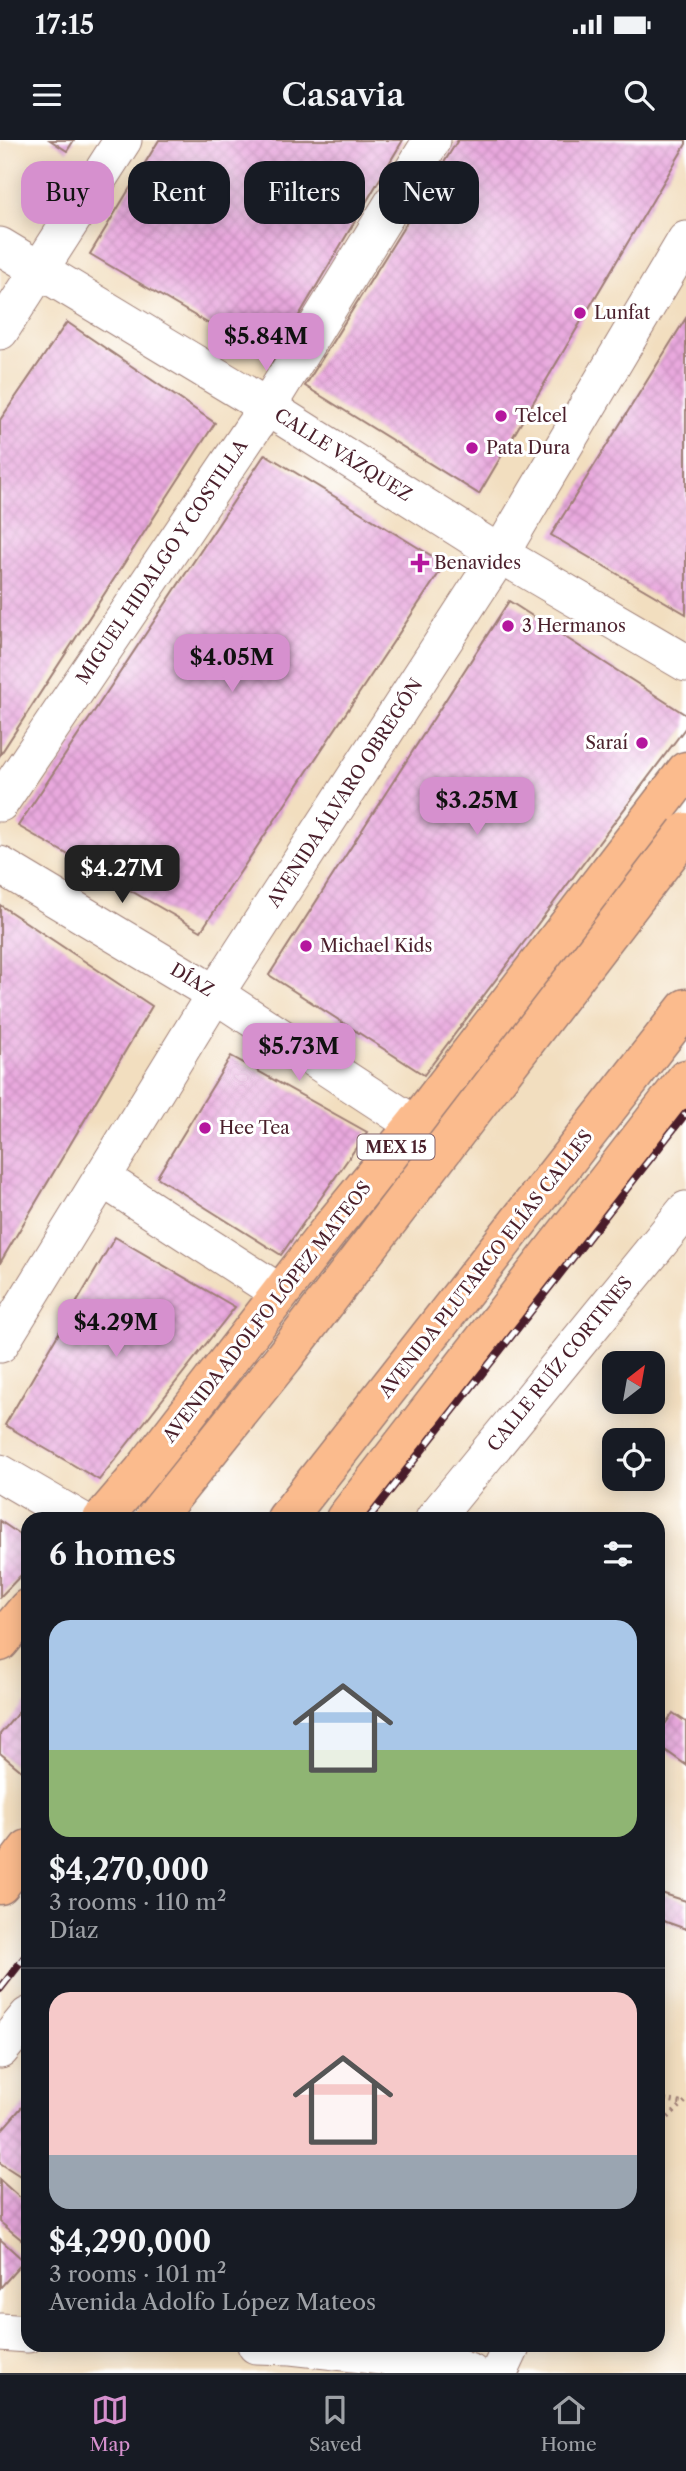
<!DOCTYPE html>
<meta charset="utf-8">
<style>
body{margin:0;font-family:"Libre Caslon Text",serif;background:#242831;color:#f1f3f6;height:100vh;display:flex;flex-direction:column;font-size:26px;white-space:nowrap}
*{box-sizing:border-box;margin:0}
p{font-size:23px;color:#9ea1a6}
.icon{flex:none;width:38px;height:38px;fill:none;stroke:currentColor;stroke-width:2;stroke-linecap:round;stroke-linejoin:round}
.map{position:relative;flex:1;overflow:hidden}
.drawer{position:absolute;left:21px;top:1372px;width:644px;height:840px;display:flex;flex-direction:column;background:#171b24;border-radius:21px;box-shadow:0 4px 18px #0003}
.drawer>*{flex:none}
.top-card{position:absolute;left:21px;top:21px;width:644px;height:63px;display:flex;gap:14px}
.needle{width:46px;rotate:31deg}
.tools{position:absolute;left:602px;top:1211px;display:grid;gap:14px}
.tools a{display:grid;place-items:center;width:63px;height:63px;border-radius:14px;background:#171b24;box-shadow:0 4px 18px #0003;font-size:35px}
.price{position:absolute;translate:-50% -60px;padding:0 16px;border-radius:14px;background:#d690ce;color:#111;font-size:23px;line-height:46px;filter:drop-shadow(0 2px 4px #0008)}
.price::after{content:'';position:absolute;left:50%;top:42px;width:21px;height:16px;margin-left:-10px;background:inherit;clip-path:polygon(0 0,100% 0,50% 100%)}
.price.current{background:#222;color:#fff}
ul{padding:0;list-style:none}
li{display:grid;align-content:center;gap:14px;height:371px;padding:0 28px}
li+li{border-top:2px solid #363941}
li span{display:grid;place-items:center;height:217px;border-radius:21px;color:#555}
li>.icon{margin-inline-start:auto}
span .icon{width:126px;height:126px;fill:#fffc;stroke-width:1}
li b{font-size:30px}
h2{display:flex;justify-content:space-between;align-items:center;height:84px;padding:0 28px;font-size:30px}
.chip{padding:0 24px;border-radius:21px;background:#171b24;box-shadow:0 4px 18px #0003;font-size:24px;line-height:63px}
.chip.current{background:#d690ce;color:#111}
.status{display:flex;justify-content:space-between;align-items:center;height:49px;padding:0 35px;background:#171b24;direction:ltr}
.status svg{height:19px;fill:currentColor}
header{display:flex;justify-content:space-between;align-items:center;height:91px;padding:0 28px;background:#171b24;font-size:32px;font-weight:600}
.tabs{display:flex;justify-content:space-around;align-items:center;height:98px;border-top:2px solid #363941;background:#171b24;font-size:19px;color:#9ea1a6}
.tabs a{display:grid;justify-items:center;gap:4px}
.tabs .current{color:#d690ce}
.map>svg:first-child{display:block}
.building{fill:url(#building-cross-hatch)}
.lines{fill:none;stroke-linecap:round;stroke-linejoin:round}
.minor-casing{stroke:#9e7e75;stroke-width:39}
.highway-casing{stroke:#9e7e75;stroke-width:41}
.path{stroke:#9e7e75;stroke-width:4.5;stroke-dasharray:2 5;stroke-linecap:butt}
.minor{stroke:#fff;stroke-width:37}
.highway{stroke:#fbbb8d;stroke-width:38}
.rail-casing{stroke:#4a1f2b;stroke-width:8}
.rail{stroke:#fff;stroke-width:5;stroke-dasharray:16;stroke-linecap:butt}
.highway-bridge-casing{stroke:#9e7e75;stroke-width:41;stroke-linecap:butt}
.highway-bridge{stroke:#fbbb8d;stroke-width:38}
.poi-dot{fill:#b5179e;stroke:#fff;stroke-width:2.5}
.labels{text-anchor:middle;stroke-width:6;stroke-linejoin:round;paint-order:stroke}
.shield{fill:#fff;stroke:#80626b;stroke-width:2}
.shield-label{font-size:16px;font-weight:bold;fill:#4a1f2b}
.poi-label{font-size:18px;fill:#4a1f2b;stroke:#fff;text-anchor:start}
.street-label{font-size:18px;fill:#4a1f2b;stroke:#fff}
</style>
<div class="status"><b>17:15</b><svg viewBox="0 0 49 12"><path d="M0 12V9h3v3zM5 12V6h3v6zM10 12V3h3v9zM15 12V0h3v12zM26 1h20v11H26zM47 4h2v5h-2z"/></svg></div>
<header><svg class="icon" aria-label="menu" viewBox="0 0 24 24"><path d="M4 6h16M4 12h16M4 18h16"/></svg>Casavia<svg class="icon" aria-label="search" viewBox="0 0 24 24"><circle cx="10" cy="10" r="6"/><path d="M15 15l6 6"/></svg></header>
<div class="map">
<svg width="686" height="2233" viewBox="0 0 686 2233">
<defs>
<pattern id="building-cross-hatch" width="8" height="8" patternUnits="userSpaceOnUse" patternTransform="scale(1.75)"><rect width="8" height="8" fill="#e9a9de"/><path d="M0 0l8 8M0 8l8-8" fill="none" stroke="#c991bf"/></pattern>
</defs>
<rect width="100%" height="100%" fill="#fff"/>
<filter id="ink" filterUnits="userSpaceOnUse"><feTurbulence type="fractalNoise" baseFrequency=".0143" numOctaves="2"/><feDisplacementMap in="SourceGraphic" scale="14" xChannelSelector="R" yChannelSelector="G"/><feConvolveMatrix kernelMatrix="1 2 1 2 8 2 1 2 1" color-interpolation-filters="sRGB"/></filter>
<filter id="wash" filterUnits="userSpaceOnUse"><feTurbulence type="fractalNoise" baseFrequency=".00686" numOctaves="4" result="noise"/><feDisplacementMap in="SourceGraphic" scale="28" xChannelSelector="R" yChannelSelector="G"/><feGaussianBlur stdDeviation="1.57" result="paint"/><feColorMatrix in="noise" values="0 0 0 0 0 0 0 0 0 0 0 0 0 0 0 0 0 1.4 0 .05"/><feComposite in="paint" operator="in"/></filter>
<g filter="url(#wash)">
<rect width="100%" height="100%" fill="#f2debf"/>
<g id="blocks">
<g class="building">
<path d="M 50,0 L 74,0 L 67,11 Z"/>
<path d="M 159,0 L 403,0 L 272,221 L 90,114 Z"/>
<path d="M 458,0 L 686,0 L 686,4 L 479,354 L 305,246 Z"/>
<path d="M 686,178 L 686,474 L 551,395 Z"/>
<path d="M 67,182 L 215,283 L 0,615 L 0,280 Z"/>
<path d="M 265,314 L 445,424 L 201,791 L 18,686 Z"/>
<path d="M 509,461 L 686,575 L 686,587 L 424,935 L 269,835 Z"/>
<path d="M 0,765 L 152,866 L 0,1123 Z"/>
<path d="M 231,916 L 367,992 L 281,1115 L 157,1037 Z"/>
<path d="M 115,1097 L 235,1167 L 99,1340 L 5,1285 Z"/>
<path d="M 0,1381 L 28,1400 L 28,1428 L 0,1457 Z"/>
<path d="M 28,1561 L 28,1628 L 24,1633 L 0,1613 L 0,1594 Z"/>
<path d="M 673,1573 L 686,1582 L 686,1625 L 658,1605 L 658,1594 Z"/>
<path d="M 658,1752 L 686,1761 L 686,1789 L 658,1779 Z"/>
<path d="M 28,1960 L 28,2041 L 0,2023 L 0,1992 Z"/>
<path d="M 0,2040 L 28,2065 L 28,2105 L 0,2082 Z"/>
<path d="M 0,2099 L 24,2121 L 0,2148 Z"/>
</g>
</g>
</g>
<g filter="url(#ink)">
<use href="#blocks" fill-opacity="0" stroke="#9e7e75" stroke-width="2"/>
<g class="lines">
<defs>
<g id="minor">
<path d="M 0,106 L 267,267 L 500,414 L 686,523"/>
<path d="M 0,191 L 123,0"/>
<path d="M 0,663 L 267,267 L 432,0"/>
<path d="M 0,725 L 215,854 L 415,985"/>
<path d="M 102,1038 L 280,1153"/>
<path d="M 0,1204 L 215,854 L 500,414 L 686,100"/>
<path d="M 0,1333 L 79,1379"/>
<path d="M 434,1379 L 686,1070"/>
<path d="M 0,1910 L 28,1876"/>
<path d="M 0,2192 L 28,2194"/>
<path d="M 256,2205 L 291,2206 L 444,2223 L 471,2233"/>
<path d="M 499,2233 L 512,2205"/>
</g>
<g id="highway">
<path d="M 102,1379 L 143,1331 L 331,1088 L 415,985 L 686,631"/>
<path d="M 286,1379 L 686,868"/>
<path d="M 345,1379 L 686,939"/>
<path d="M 0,1502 L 28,1468"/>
<path d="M 0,1745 L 28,1709"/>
</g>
</defs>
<use href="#minor" class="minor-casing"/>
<use href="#highway" class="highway-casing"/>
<g class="path">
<path d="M 658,1958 L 681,1963"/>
<path d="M 658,1987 L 686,1961"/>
</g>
<use href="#minor" class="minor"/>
<use href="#highway" class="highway"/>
<defs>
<g id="rail">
<path d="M 368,1379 L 686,973"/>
<path d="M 0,1849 L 28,1813"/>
</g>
</defs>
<use href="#rail" class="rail-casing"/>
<use href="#rail" class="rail"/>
<defs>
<path id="highway-bridge" d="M 154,1379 L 284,1217 L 686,692"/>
</defs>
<use href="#highway-bridge" class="highway-bridge-casing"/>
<use href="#highway-bridge" class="highway-bridge"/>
</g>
</g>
<g class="poi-dot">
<circle cx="580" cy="173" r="7"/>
<circle cx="501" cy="276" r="7"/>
<circle cx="472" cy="308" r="7"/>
<path d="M416.5 412.5h7v7h7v7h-7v7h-7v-7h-7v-7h7z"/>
<circle cx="508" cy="486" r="7"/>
<circle cx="642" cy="603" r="7"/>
<circle cx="306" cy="806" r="7"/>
<circle cx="205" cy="988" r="7"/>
</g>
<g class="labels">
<rect class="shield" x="357.5" y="994.5" width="77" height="25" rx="5"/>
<g class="shield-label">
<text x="396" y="1013">MEX 15</text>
</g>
<g class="poi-label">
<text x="594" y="179">Lunfat</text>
<text x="515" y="282">Telcel</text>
<text x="486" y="314">Pata Dura</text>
<text x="434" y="429">Benavides</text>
<text x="522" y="492">3 Hermanos</text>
<text x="628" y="609" text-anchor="end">Saraí</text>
<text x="320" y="812">Michael Kids</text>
<text x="219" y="994">Hee Tea</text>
</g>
<g class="street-label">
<text transform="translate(343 315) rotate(32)" y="6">CALLE VÁZQUEZ</text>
<text transform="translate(162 422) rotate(-56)" y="6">MIGUEL HIDALGO Y COSTILLA</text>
<text transform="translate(345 653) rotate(-57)" y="6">AVENIDA ÁLVARO OBREGÓN</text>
<text transform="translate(192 840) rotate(31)" y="6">DÍAZ</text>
<text transform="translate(486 1124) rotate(-52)" y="6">AVENIDA PLUTARCO ELÍAS CALLES</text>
<text transform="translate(267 1172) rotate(-52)" y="6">AVENIDA ADOLFO LÓPEZ MATEOS</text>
<text transform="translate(560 1224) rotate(-51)" y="6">CALLE RUÍZ CORTINES</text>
</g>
</g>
</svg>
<div class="tools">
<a><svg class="needle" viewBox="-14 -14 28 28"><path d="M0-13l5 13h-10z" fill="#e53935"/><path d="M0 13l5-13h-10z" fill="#9ea1a6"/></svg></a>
<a><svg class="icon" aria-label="locate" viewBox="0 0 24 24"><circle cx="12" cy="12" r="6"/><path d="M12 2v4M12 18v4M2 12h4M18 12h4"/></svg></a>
</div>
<b class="price" style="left:266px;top:233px">$5.84M</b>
<b class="price" style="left:232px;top:554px">$4.05M</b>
<b class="price" style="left:477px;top:697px">$3.25M</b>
<b class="price current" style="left:122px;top:765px">$4.27M</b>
<b class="price" style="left:299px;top:943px">$5.73M</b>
<b class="price" style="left:116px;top:1219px">$4.29M</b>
<div class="top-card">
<a class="chip current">Buy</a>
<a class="chip">Rent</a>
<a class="chip">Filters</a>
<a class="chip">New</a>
</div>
<section class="drawer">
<h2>6 homes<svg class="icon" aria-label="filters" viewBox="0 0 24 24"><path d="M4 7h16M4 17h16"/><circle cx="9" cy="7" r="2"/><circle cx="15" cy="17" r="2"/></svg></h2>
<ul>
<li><span style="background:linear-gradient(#a9c7e8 60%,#8fb573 0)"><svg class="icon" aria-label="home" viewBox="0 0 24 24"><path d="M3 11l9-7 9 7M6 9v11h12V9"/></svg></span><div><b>$4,270,000</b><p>3 rooms · 110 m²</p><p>Díaz</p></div></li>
<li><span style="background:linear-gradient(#f6c9c9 75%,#9aa5b1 0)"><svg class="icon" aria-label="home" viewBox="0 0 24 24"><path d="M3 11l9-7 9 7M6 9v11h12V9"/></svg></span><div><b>$4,290,000</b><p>3 rooms · 101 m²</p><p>Avenida Adolfo López Mateos</p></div></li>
</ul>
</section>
</div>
<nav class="tabs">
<a class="current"><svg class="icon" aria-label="map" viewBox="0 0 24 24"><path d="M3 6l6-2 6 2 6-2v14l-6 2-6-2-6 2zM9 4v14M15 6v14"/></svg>Map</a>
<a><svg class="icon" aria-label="saved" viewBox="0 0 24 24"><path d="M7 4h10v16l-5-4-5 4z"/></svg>Saved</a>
<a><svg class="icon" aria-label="home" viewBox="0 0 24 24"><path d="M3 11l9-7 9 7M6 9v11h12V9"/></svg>Home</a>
</nav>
